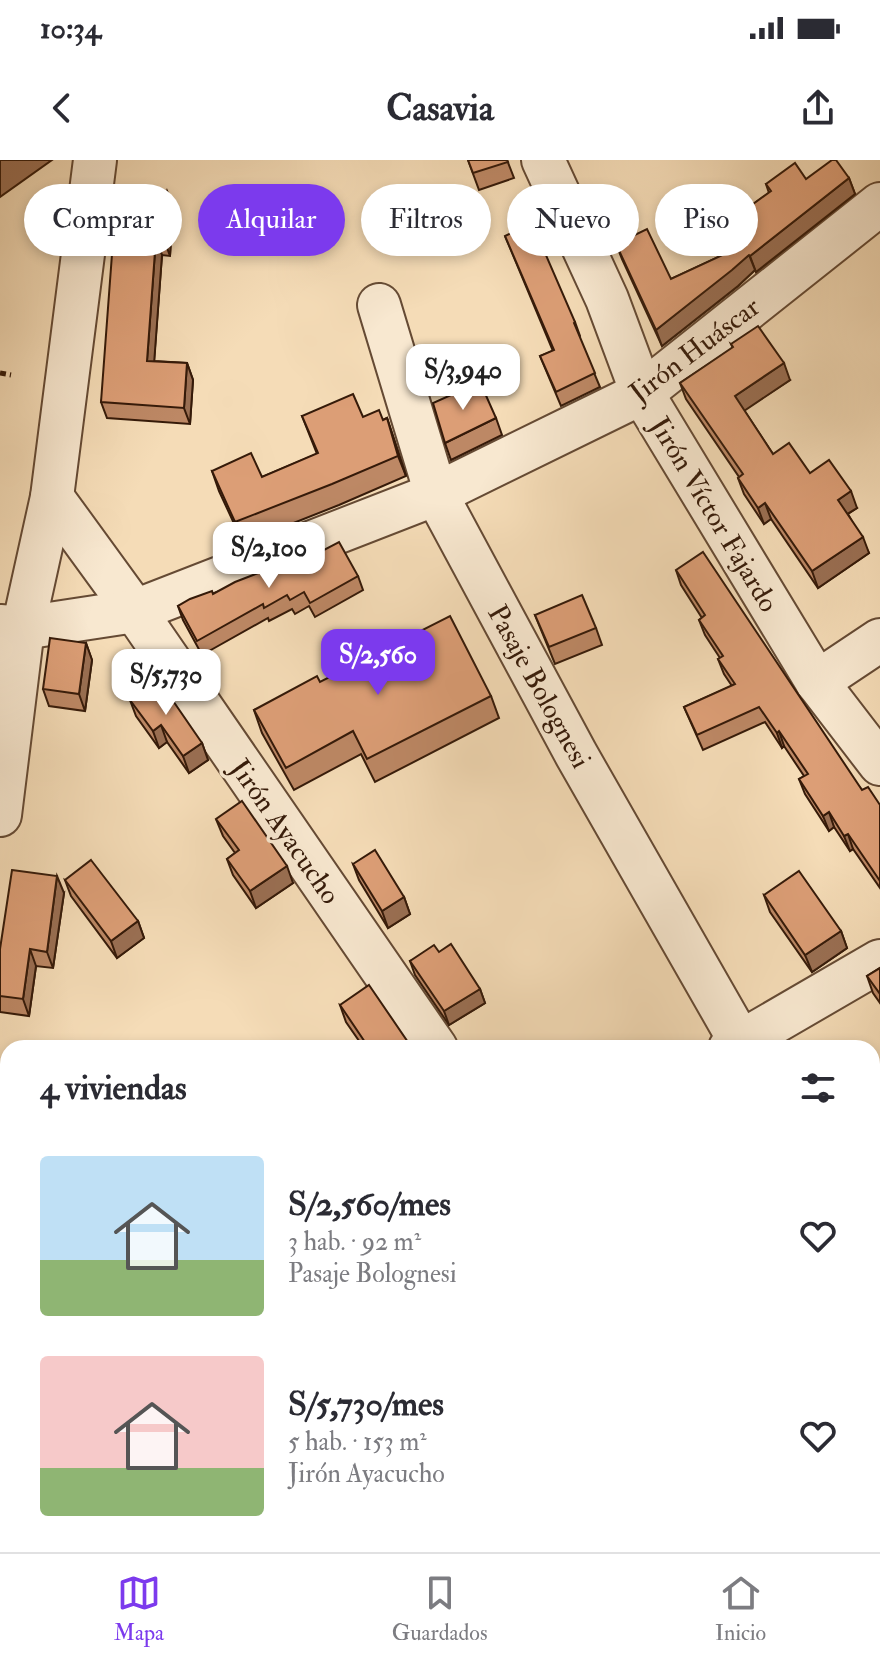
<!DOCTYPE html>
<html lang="es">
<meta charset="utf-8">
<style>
body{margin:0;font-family:"IM FELL Double Pica",serif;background:#f2f2f3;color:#2b2b33;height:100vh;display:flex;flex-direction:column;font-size:30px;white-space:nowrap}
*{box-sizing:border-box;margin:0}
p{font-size:26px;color:#7c7c81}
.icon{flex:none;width:44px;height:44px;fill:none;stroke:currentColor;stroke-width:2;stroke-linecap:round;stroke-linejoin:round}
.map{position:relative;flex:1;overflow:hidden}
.sheet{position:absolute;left:0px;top:880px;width:880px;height:512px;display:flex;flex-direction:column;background:#fff;border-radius:24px 24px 0 0;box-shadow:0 4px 12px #0003}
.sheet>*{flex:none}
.hud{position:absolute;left:24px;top:24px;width:832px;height:72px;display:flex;gap:16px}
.price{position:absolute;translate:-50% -68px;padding:0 18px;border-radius:16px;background:#fff;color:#222;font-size:26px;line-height:52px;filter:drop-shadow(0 2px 4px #0008)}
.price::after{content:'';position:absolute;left:50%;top:48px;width:24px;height:18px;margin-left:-12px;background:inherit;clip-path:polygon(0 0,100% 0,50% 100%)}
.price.selected{background:#7c3aed;color:#fff}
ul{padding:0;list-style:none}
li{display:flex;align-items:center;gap:24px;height:200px;padding:0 40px}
li span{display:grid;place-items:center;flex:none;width:224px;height:160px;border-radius:8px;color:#555}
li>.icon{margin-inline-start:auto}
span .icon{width:96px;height:96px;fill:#fffc;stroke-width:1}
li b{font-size:34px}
h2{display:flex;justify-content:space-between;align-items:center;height:96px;padding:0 40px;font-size:34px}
.pill{padding:0 28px;border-radius:36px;background:#fff;box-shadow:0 4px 12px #0003;font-size:28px;line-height:72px}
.pill.selected{background:#7c3aed;color:#fff}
.status{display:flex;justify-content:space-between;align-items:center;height:56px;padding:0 40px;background:#fff;direction:ltr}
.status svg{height:22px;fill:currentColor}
header{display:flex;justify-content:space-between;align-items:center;height:104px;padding:0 40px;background:#fff;font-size:36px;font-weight:700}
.tab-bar{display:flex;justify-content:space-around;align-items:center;height:112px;border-top:2px solid #e1e1e2;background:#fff;font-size:22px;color:#7c7c81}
.tab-bar a{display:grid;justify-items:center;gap:4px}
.tab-bar .selected{color:#7c3aed}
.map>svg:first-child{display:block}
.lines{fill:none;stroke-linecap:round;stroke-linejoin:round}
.minor-casing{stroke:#654a34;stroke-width:46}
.path{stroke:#351a09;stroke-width:5;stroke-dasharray:6 4;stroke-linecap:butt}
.minor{stroke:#f8e8d0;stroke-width:42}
.wall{fill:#bd8865;stroke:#351a09;stroke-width:2}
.shaded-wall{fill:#9a6f53;stroke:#351a09;stroke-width:2}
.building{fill:#dc9e76;stroke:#351a09;stroke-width:2}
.labels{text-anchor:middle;stroke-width:7;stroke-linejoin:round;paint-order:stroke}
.street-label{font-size:28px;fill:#351a09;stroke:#f8e8d0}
</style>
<div class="status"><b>10:34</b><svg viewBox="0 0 49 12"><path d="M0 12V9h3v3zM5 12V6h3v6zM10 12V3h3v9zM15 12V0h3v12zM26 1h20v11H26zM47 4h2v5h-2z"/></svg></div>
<header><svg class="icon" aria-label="back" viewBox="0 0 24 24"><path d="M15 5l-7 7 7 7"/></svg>Casavia<svg class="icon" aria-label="share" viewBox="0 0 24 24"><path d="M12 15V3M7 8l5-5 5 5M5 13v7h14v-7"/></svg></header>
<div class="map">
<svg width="880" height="1392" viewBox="0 0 880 1392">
<rect width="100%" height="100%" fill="#f5dcb7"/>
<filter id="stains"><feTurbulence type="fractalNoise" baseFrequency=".0025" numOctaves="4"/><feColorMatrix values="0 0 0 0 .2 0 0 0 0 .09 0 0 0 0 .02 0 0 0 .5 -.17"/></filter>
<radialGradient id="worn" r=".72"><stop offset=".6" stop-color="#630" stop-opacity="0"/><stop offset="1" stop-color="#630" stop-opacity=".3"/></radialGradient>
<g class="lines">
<defs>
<g id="minor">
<path d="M 543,0 L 607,139 L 642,233 L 817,522 L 880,604"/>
<path d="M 379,145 L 436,334 L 576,594 L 744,888"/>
<path d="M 52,337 L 135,451 L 436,888"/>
<path d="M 0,466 L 23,468 L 135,451 L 436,334 L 642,233 L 880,44"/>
<path d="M 817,522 L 880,480"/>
<path d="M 0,655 L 23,468 L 52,337 L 95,0"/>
<path d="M 730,888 L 880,801"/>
<path d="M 0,940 L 8,952"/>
<path d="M 872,1072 L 880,1085"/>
<path d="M 298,1384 L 304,1392"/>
<path d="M 790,1384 L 796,1392"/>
<path d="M 86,1392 L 94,1384"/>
</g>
</defs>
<use href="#minor" class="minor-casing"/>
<path class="path" d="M 0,213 L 11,215"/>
<use href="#minor" class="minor"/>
</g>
<g class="wall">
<path d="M 468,0 L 507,0 L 514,18 L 479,30 Z"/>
<path d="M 849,18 L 855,34 L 756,112 L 755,110 L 738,126 L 662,186 L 622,99 L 616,84 L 671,119 L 742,86 L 731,60 L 769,33 L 766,24 L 806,19 Z"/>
<path d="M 167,31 L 173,47 L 170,96 L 162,95 L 154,201 L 187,203 L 193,220 L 190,264 L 107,258 L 101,242 Z"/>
<path d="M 505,76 L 575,162 L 580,176 L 579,177 L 600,227 L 561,246 L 540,196 L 553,191 Z"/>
<path d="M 731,184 L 790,220 L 744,250 L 773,294 L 810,313 L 857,348 L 848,354 L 869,393 L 818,428 L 771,359 L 764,364 L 744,334 L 738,318 L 739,317 L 686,239 L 680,223 L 733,188 Z"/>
<path d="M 302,256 L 363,257 L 383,260 L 387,258 L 406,316 L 339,345 L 243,383 L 219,331 L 212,311 L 262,317 L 317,294 Z"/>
<path d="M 496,258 L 502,275 L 451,300 L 445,283 Z"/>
<path d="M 303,401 L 358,416 L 363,430 L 315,457 L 309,446 L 295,454 L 292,449 L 269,461 L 268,458 L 202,495 L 183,460 L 178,446 Z"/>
<path d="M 676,410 L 862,630 L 880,645 L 880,728 L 853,689 L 850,691 L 834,667 L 829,671 L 805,634 L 799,619 L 804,616 L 784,586 L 782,588 L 765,562 L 703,590 L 684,547 L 732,526 L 724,514 L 718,499 L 720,498 L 705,475 L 699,460 L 702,458 L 681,425 Z"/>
<path d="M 535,455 L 596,468 L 602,485 L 555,504 Z"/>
<path d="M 86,483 L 92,500 L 85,551 L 49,546 L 43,529 Z"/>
<path d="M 320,522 L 491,536 L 499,558 L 375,622 L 361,594 L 294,630 L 262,573 L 254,550 Z"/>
<path d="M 130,540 L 202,583 L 208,600 L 189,613 L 167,582 L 159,588 L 136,556 Z"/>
<path d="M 216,659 L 293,723 L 256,748 L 233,715 L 227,699 L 235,693 L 223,676 Z"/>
<path d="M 353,704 L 404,737 L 410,754 L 388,768 L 359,720 Z"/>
<path d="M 65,720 L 138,761 L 144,778 L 117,798 L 71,736 Z"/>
<path d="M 64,733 L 53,808 L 36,806 L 29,856 L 0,852 L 0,789 Z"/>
<path d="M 764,735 L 841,771 L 847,788 L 812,812 L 770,752 Z"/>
<path d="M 439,792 L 480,829 L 485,843 L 449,865 L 415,815 L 410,801 Z"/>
<path d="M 880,808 L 880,843 L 873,833 L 867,816 Z"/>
<path d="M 340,845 L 410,885 L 414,888 L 364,888 L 346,862 Z"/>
<path d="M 8,1137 L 8,1223 L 0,1219 L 0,1150 Z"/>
<path d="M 343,1384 L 392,1384 L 399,1392 L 346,1392 Z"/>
</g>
<g class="shaded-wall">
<path d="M 0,0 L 52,0 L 0,37 Z"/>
<path d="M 849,18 L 855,34 L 756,112 L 750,96 Z"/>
<path d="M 167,31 L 173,47 L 170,96 L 164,79 Z"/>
<path d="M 156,78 L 162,95 L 153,218 L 147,201 Z"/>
<path d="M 749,95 L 755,110 L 738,126 L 662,186 L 656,170 Z"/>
<path d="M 187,203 L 193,220 L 190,264 L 184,248 Z"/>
<path d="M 784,203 L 790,220 L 741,253 L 735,236 Z"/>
<path d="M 387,258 L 394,279 L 406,316 L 398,296 Z"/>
<path d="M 851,331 L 857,348 L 844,356 L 838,340 Z"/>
<path d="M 765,343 L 771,359 L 764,364 L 758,348 Z"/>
<path d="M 863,377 L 869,393 L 818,428 L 812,411 Z"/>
<path d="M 86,483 L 92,500 L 85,551 L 79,534 Z"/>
<path d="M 161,565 L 167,582 L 159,588 L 153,571 Z"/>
<path d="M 779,571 L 784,586 L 782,588 L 777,573 Z"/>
<path d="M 202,583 L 208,600 L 189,613 L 183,596 Z"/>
<path d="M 829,652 L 834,667 L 829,671 L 823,656 Z"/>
<path d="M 848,674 L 853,689 L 850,691 L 844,676 Z"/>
<path d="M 287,706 L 293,723 L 256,748 L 250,731 Z"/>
<path d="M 57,716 L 64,733 L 53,808 L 47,792 Z"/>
<path d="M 404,737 L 410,754 L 388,768 L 382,751 Z"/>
<path d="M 138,761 L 144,778 L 117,798 L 111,781 Z"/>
<path d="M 841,771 L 847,788 L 812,812 L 805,795 Z"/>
<path d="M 30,789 L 36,806 L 29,856 L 23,839 Z"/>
<path d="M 480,829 L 485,843 L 449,865 L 444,851 Z"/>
<path d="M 762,1384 L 766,1384 L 769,1392 L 752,1392 Z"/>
</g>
<g class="building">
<path d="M 468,0 L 507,0 L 508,2 L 473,13 Z"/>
<path d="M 832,0 L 836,0 L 849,18 L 750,96 L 749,95 L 732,110 L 656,170 L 616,84 L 647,69 L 671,119 L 744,85 L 731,60 L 771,31 L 766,24 L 795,3 L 806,19 Z"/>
<path d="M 117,27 L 167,31 L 164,79 L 156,78 L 147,201 L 187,203 L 184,248 L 101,242 Z"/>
<path d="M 532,63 L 575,162 L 574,163 L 595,213 L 556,232 L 540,196 L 554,190 L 505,76 Z"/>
<path d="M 758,166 L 784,203 L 735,236 L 773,294 L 789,283 L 810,313 L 829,300 L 851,331 L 838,340 L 863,377 L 812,411 L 765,343 L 758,348 L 738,318 L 743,314 L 680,223 L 733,187 L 731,184 Z"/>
<path d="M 480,222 L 496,258 L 445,283 L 433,243 Z"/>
<path d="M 353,234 L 363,257 L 379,250 L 383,260 L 387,258 L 398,296 L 332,324 L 235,362 L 212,311 L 251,293 L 262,317 L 318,293 L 302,256 Z"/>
<path d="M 339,382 L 358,416 L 310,443 L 304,432 L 290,440 L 287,435 L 264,448 L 263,444 L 197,481 L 178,446 L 190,439 L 212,431 L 213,434 L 235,422 L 300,397 L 303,401 Z"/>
<path d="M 703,392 L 862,630 L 868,627 L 880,645 L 880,721 L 848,674 L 844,676 L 829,652 L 823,656 L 799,619 L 808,614 L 779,571 L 777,573 L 759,547 L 697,575 L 684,547 L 735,524 L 718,499 L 723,496 L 699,460 L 705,455 L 676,410 Z"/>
<path d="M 582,435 L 596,468 L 549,487 L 535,455 Z"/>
<path d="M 450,456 L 491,536 L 367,599 L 353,571 L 286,608 L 254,550 L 317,516 L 320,522 Z"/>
<path d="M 50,478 L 86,483 L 79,534 L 43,529 Z"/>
<path d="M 158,519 L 202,583 L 183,596 L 161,565 L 153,571 L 130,540 Z"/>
<path d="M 242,641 L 287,706 L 250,731 L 227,699 L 239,690 L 216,659 Z"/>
<path d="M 375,690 L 404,737 L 382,751 L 353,704 Z"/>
<path d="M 91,700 L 138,761 L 111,781 L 65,720 Z"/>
<path d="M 12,710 L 57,716 L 47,792 L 30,789 L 23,839 L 0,836 L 0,789 Z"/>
<path d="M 799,711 L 841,771 L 805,795 L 764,735 Z"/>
<path d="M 451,784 L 480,829 L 444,851 L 410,801 L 434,785 L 439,792 Z"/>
<path d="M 880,808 L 880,834 L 867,816 Z"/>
<path d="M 369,825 L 410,885 L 414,888 L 369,888 L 340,845 Z"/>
<path d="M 8,1137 L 8,1204 L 0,1200 L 0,1150 Z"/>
<path d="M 346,1384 L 392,1384 L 399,1392 L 354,1392 Z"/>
<path d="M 668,1384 L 762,1384 L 752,1392 L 673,1392 L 667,1385 Z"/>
</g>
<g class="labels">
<g class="street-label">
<text transform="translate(694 189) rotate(-37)" y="10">Jirón Huáscar</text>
<text transform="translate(715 354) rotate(59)" y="10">Jirón Víctor Fajardo</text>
<text transform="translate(540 526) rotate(61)" y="10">Pasaje Bolognesi</text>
<text transform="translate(286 671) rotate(55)" y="10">Jirón Ayacucho</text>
</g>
</g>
<rect width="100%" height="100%" filter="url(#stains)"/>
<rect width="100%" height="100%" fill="url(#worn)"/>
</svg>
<b class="price" style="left:463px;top:252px">S/3,940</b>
<b class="price" style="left:269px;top:430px">S/2,100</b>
<b class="price selected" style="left:378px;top:537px">S/2,560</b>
<b class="price" style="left:166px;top:557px">S/5,730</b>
<div class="hud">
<a class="pill">Comprar</a>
<a class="pill selected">Alquilar</a>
<a class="pill">Filtros</a>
<a class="pill">Nuevo</a>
<a class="pill">Piso</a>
</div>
<section class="sheet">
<h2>4 viviendas<svg class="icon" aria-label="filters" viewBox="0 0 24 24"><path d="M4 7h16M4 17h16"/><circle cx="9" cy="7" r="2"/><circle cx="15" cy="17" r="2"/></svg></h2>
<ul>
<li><span style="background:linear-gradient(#bfe0f5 65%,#8fb573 0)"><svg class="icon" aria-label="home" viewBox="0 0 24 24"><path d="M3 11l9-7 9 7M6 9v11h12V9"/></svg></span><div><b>S/2,560/mes</b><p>3 hab. · 92 m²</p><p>Pasaje Bolognesi</p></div><svg class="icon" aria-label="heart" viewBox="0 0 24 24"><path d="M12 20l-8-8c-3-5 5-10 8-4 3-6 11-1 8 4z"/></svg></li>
<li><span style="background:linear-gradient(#f6c9c9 70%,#8fb573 0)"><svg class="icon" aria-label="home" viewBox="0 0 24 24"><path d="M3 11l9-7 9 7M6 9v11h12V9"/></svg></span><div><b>S/5,730/mes</b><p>5 hab. · 153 m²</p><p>Jirón Ayacucho</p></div><svg class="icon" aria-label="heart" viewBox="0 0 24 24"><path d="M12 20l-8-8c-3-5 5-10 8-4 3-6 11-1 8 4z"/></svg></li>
</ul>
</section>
</div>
<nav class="tab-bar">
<a class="selected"><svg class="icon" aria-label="map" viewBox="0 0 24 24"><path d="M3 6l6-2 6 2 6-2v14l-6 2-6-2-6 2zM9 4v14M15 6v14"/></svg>Mapa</a>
<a><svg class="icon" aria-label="saved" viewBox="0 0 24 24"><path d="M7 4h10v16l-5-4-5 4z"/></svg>Guardados</a>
<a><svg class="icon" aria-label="home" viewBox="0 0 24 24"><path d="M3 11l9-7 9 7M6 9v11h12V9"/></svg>Inicio</a>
</nav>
